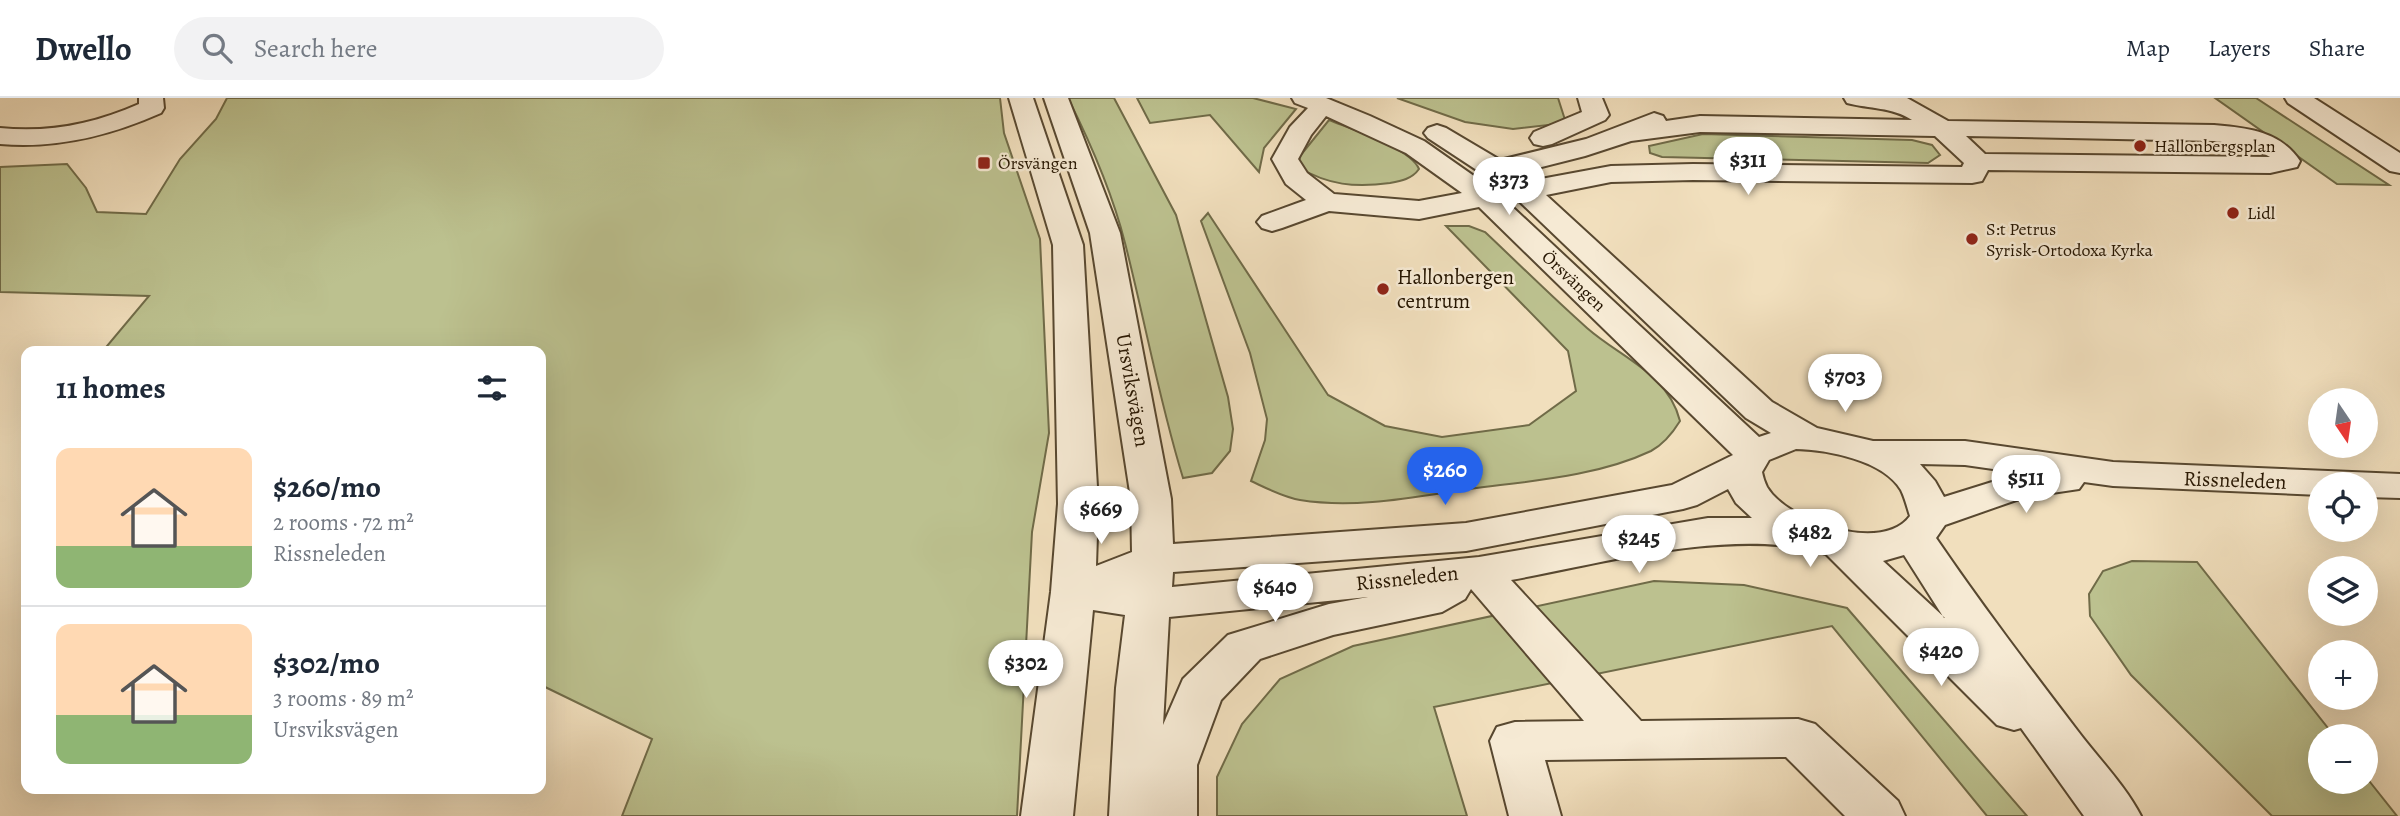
<!DOCTYPE html>
<meta charset="utf-8">
<style>
body{margin:0;font-family:Alegreya,serif;background:#f2f2f3;color:#1f2937;height:100vh;display:flex;flex-direction:column;font-size:26px;white-space:nowrap}
*{box-sizing:border-box;margin:0}
p{font-size:23px;color:#747a83}
.icon{flex:none;width:38px;height:38px;fill:none;stroke:currentColor;stroke-width:2;stroke-linecap:round;stroke-linejoin:round}
.map{position:relative;flex:1;overflow:hidden}
.sheet{position:absolute;left:21px;top:248px;width:525px;height:448px;display:flex;flex-direction:column;background:#fff;border-radius:14px;box-shadow:0 7px 28px #0002}
.sheet>*{flex:none}
.needle{width:46px;rotate:167deg}
.fabs{position:absolute;left:2308px;top:290px;display:grid;gap:14px}
.fabs a{display:grid;place-items:center;width:70px;height:70px;border-radius:50%;background:#fff;box-shadow:0 7px 28px #0002;font-size:35px}
.price{position:absolute;translate:-50% -60px;padding:0 16px;border-radius:24px;background:#fff;color:#222;font-size:23px;line-height:46px;filter:drop-shadow(0 2px 4px #0008)}
.price::after{content:'';position:absolute;left:50%;top:42px;width:21px;height:16px;margin-left:-10px;background:inherit;clip-path:polygon(0 0,100% 0,50% 100%)}
.price.active{background:#2563eb;color:#fff}
ul{padding:0;list-style:none}
li{display:flex;align-items:center;gap:21px;height:175px;padding:0 35px}
li+li{border-top:2px solid #e0e1e3}
li span{display:grid;place-items:center;flex:none;width:196px;height:140px;border-radius:14px;color:#555}
li>.icon{margin-inline-start:auto}
span .icon{width:84px;height:84px;fill:#fffc;stroke-width:1}
li b{font-size:30px}
h2{display:flex;justify-content:space-between;align-items:center;height:84px;padding:0 35px;font-size:30px}
header{display:flex;align-items:center;gap:42px;box-sizing:border-box;height:98px;padding:0 35px;background:#fff;border-bottom:2px solid #e0e1e3}
header strong{font-size:33px}
nav{display:flex;gap:38px;margin-inline-start:auto;font-size:24px}
.search{width:490px;height:63px;background:#f2f2f3;display:flex;align-items:center;gap:18px;box-sizing:border-box;padding:0 24px;border-radius:38px;color:#747a83;font-size:26px}
.map>svg:first-child{display:block}
.green{fill:#bcc18f;stroke:#706b48;stroke-width:2}
.lines{fill:none;stroke-linecap:round;stroke-linejoin:round}
.minor-casing{stroke:#584830;stroke-width:4}
.minor{fill:#f6ead4;fill-rule:evenodd}
.poi-dot{fill:#8f2418;stroke:#f6ead4;stroke-width:2.5}
.labels{text-anchor:middle;stroke-width:5;stroke-linejoin:round;paint-order:stroke}
.far-poi-label{font-size:18px;fill:#251501;stroke:#f6ead4;text-anchor:start}
.far-street-label{font-size:18px;fill:#251501;stroke:#f6ead4}
.poi-label{font-size:21px;fill:#251501;stroke:#f6ead4;text-anchor:start}
.street-label{font-size:21px;fill:#251501;stroke:#f6ead4}
</style>
<header>
<strong>Dwello</strong>
<div class="search"><svg class="icon" aria-label="search" viewBox="0 0 24 24"><circle cx="10" cy="10" r="6"/><path d="M15 15l6 6"/></svg>Search here</div>
<nav><a>Map</a><a>Layers</a><a>Share</a></nav>
</header>
<div class="map">
<svg width="2400" height="718" viewBox="0 0 2400 718">
<rect width="100%" height="100%" fill="#f1dfbd"/>
<filter id="stains"><feTurbulence type="fractalNoise" baseFrequency=".00286" numOctaves="4"/><feColorMatrix values="0 0 0 0 .2 0 0 0 0 .09 0 0 0 0 .02 0 0 0 .5 -.17"/></filter>
<radialGradient id="worn" r=".72"><stop offset=".6" stop-color="#630" stop-opacity="0"/><stop offset="1" stop-color="#630" stop-opacity=".3"/></radialGradient>
<g class="green">
<path d="M 227,0 L 1000,0 L 1004,35 L 1040,141 L 1049,335 L 1032,434 L 1017,718 L 622,718 L 652,641 L 541,587 L 541,254 L 102,254 L 149,198 L 0,194 L 0,69 L 67,66 L 86,90 L 97,114 L 146,116 L 180,61 L 216,21 Z"/>
<path d="M 1068,0 L 1114,0 L 1176,117 L 1228,299 L 1233,331 L 1230,353 L 1212,375 L 1183,380 C 1159,302 1145,223 1125,145 C 1113,97 1090,44 1068,0 Z"/>
<path d="M 1137,0 L 1253,0 L 1296,11 L 1264,50 L 1259,74 L 1210,17 L 1150,25 Z"/>
<path d="M 1397,0 L 1558,0 L 1566,25 L 1513,31 L 1465,24 Z"/>
<path d="M 2215,0 L 2256,0 L 2389,87 L 2337,86 Z"/>
<path d="M 1329,22 C 1351,31 1410,50 1419,71 C 1412,81 1401,83 1390,85 C 1355,90 1328,87 1298,69 L 1300,58 Z"/>
<path d="M 1703,36 L 1912,42 L 1932,47 L 1940,57 L 1928,65 L 1662,59 L 1650,55 L 1649,48 Z"/>
<path d="M 1208,115 L 1328,297 L 1385,328 L 1442,339 L 1529,327 L 1576,293 L 1568,253 L 1446,128 L 1469,128 L 1485,134 C 1519,166 1552,199 1587,230 C 1621,260 1668,275 1680,323 C 1672,336 1664,346 1651,353 C 1596,379 1529,383 1469,391 C 1414,399 1356,411 1300,402 C 1283,399 1266,390 1251,383 L 1265,342 L 1267,321 L 1250,255 L 1201,123 Z"/>
<path d="M 2132,463 L 2197,464 L 2335,639 L 2320,639 L 2320,684 L 2366,684 L 2366,679 L 2397,718 L 2272,718 L 2131,577 L 2090,518 L 2089,496 L 2103,473 Z"/>
<path d="M 1654,483 L 1744,487 L 1847,510 L 2027,718 L 1987,718 L 1832,528 L 1434,609 L 1467,718 L 1217,718 L 1217,679 L 1242,626 L 1280,581 L 1353,548 Z"/>
</g>
<g class="lines">
<defs>
<g id="minor">
<path d="M 139,0 L 163,0 L 164,10 L 161,15 C 109,38 56,51 0,46 L 0,30 C 49,35 94,26 139,6 Z"/>
<path d="M 1009,0 L 1033,0 L 1083,147 L 1098,406 L 1096,468 L 1132,454 L 1131,401 L 1090,135 L 1044,0 L 1068,0 L 1120,135 L 1171,401 L 1173,446 L 1466,425 L 1672,387 L 1733,357 L 1479,109 L 1419,121 L 1329,113 L 1282,130 L 1272,133 L 1262,130 L 1257,124 L 1262,118 L 1306,102 L 1286,86 L 1272,61 L 1290,29 L 1308,10 L 1295,5 L 1292,0 L 1326,0 L 1370,18 L 1424,43 L 1491,90 L 1501,88 L 1428,40 L 1424,35 L 1428,30 L 1437,27 L 1446,30 L 1500,62 L 1586,41 L 1654,15 L 1663,18 L 1666,23 L 1700,18 L 1912,22 C 1892,9 1870,11 1847,5 L 1844,0 L 1907,0 L 1948,23 L 2214,27 C 2248,30 2280,33 2300,63 L 2297,69 L 2270,75 L 1988,72 L 1982,83 L 1972,85 L 1693,82 L 1611,84 L 1546,97 L 1772,304 L 1817,330 L 1873,343 L 1965,343 L 2113,364 L 2400,376 L 2400,400 L 2366,399 L 2366,387 L 2320,387 L 2320,397 L 2113,388 L 2084,384 L 2079,391 L 2025,399 L 1945,427 L 1936,440 C 1981,506 2029,569 2077,632 C 2098,660 2125,687 2141,718 L 2084,718 L 2021,630 L 2014,632 L 1997,627 L 1826,456 C 1737,428 1604,465 1511,482 L 1641,623 L 1798,621 L 1815,626 L 1898,703 L 1905,718 L 1845,718 L 1786,659 L 1545,662 L 1561,718 L 1509,718 L 1490,643 L 1497,629 L 1515,624 L 1584,623 L 1471,491 L 1465,501 L 1442,514 L 1333,537 L 1260,561 L 1221,602 L 1197,667 L 1197,718 L 1109,718 L 1116,590 L 1125,517 L 1093,512 L 1073,718 L 1021,718 L 1051,494 L 1058,406 L 1053,147 ZM 1326,18 L 1406,55 L 1462,95 L 1419,103 L 1334,96 L 1307,75 L 1298,61 L 1311,37 ZM 1700,34 L 1935,38 L 1964,65 L 1962,69 L 1693,66 L 1611,68 L 1530,83 L 1518,75 L 1585,58 L 1631,43 ZM 1966,38 L 2214,43 L 2248,47 L 2270,59 L 1985,56 ZM 1518,102 L 1746,320 L 1771,335 L 1759,339 L 1507,104 ZM 1796,351 C 1828,352 1883,362 1901,392 C 1905,400 1907,409 1910,418 C 1883,456 1788,424 1767,389 C 1765,385 1763,379 1762,374 L 1769,362 ZM 1920,366 L 1965,367 L 2021,375 L 1944,399 L 1935,383 ZM 1728,391 L 1736,405 L 1752,420 L 1708,420 L 1479,459 L 1172,489 L 1173,474 L 1466,453 L 1683,411 L 1697,407 ZM 1904,457 L 1944,520 L 1945,520 L 1883,463 ZM 1368,499 L 1329,506 L 1228,537 L 1183,581 L 1163,627 L 1169,519 Z"/>
<path d="M 1578,0 L 1602,0 L 1609,17 L 1605,22 L 1552,46 L 1543,48 L 1534,46 L 1530,40 L 1534,34 L 1582,14 Z"/>
<path d="M 2285,0 L 2314,0 L 2400,55 L 2400,75 L 2390,73 L 2288,5 Z"/>
</g>
</defs>
<use href="#minor" class="minor-casing"/>
<use href="#minor" class="minor"/>
</g>
<g class="poi-dot">
<circle cx="2140" cy="48" r="7"/>
<rect x="977" y="58" width="14" height="14" rx="3.5"/>
<circle cx="2233" cy="115" r="7"/>
<circle cx="1972" cy="141" r="7"/>
<circle cx="1383" cy="191" r="7"/>
</g>
<g class="labels">
<g class="far-poi-label">
<text x="2154" y="54">Hallonbergsplan</text>
<text x="998" y="71">Örsvängen</text>
<text x="2247" y="121">Lidl</text>
<text x="1986" y="137">S:t Petrus<tspan x="1986" dy="21">Syrisk-Ortodoxa Kyrka</tspan></text>
</g>
<g class="far-street-label">
<text transform="translate(1574 183) rotate(43)" y="6">Örsvängen</text>
</g>
<g class="poi-label">
<text x="1397" y="186">Hallonbergen<tspan x="1397" dy="24">centrum</tspan></text>
</g>
<g class="street-label">
<text transform="translate(1133 292) rotate(80)" y="7">Ursviksvägen</text>
<text transform="translate(2235 382) rotate(2)" y="7">Rissneleden</text>
<text transform="translate(1407 480) rotate(-6)" y="7">Rissneleden</text>
</g>
</g>
<rect width="100%" height="100%" filter="url(#stains)"/>
<rect width="100%" height="100%" fill="url(#worn)"/>
</svg>
<div class="fabs">
<a><svg class="needle" viewBox="-14 -14 28 28"><path d="M0-13l5 13h-10z" fill="#e53935"/><path d="M0 13l5-13h-10z" fill="#747a83"/></svg></a>
<a><svg class="icon" aria-label="locate" viewBox="0 0 24 24"><circle cx="12" cy="12" r="6"/><path d="M12 2v4M12 18v4M2 12h4M18 12h4"/></svg></a>
<a><svg class="icon" aria-label="layers" viewBox="0 0 24 24"><path d="M12 4l9 5-9 5-9-5zM3 14l9 5 9-5"/></svg></a>
<a>+</a>
<a>−</a>
</div>
<b class="price" style="left:1748px;top:99px">$311</b>
<b class="price" style="left:1509px;top:119px">$373</b>
<b class="price" style="left:1845px;top:316px">$703</b>
<b class="price active" style="left:1445px;top:409px">$260</b>
<b class="price" style="left:2026px;top:417px">$511</b>
<b class="price" style="left:1101px;top:448px">$669</b>
<b class="price" style="left:1810px;top:471px">$482</b>
<b class="price" style="left:1639px;top:477px">$245</b>
<b class="price" style="left:1275px;top:526px">$640</b>
<b class="price" style="left:1941px;top:590px">$420</b>
<b class="price" style="left:1026px;top:602px">$302</b>
<section class="sheet">
<h2>11 homes<svg class="icon" aria-label="filters" viewBox="0 0 24 24"><path d="M4 7h16M4 17h16"/><circle cx="9" cy="7" r="2"/><circle cx="15" cy="17" r="2"/></svg></h2>
<ul>
<li><span style="background:linear-gradient(#ffd9b3 70%,#8fb573 0)"><svg class="icon" aria-label="home" viewBox="0 0 24 24"><path d="M3 11l9-7 9 7M6 9v11h12V9"/></svg></span><div><b>$260/mo</b><p>2 rooms · 72 m²</p><p>Rissneleden</p></div></li>
<li><span style="background:linear-gradient(#ffd9b3 65%,#8fb573 0)"><svg class="icon" aria-label="home" viewBox="0 0 24 24"><path d="M3 11l9-7 9 7M6 9v11h12V9"/></svg></span><div><b>$302/mo</b><p>3 rooms · 89 m²</p><p>Ursviksvägen</p></div></li>
</ul>
</section>
</div>
